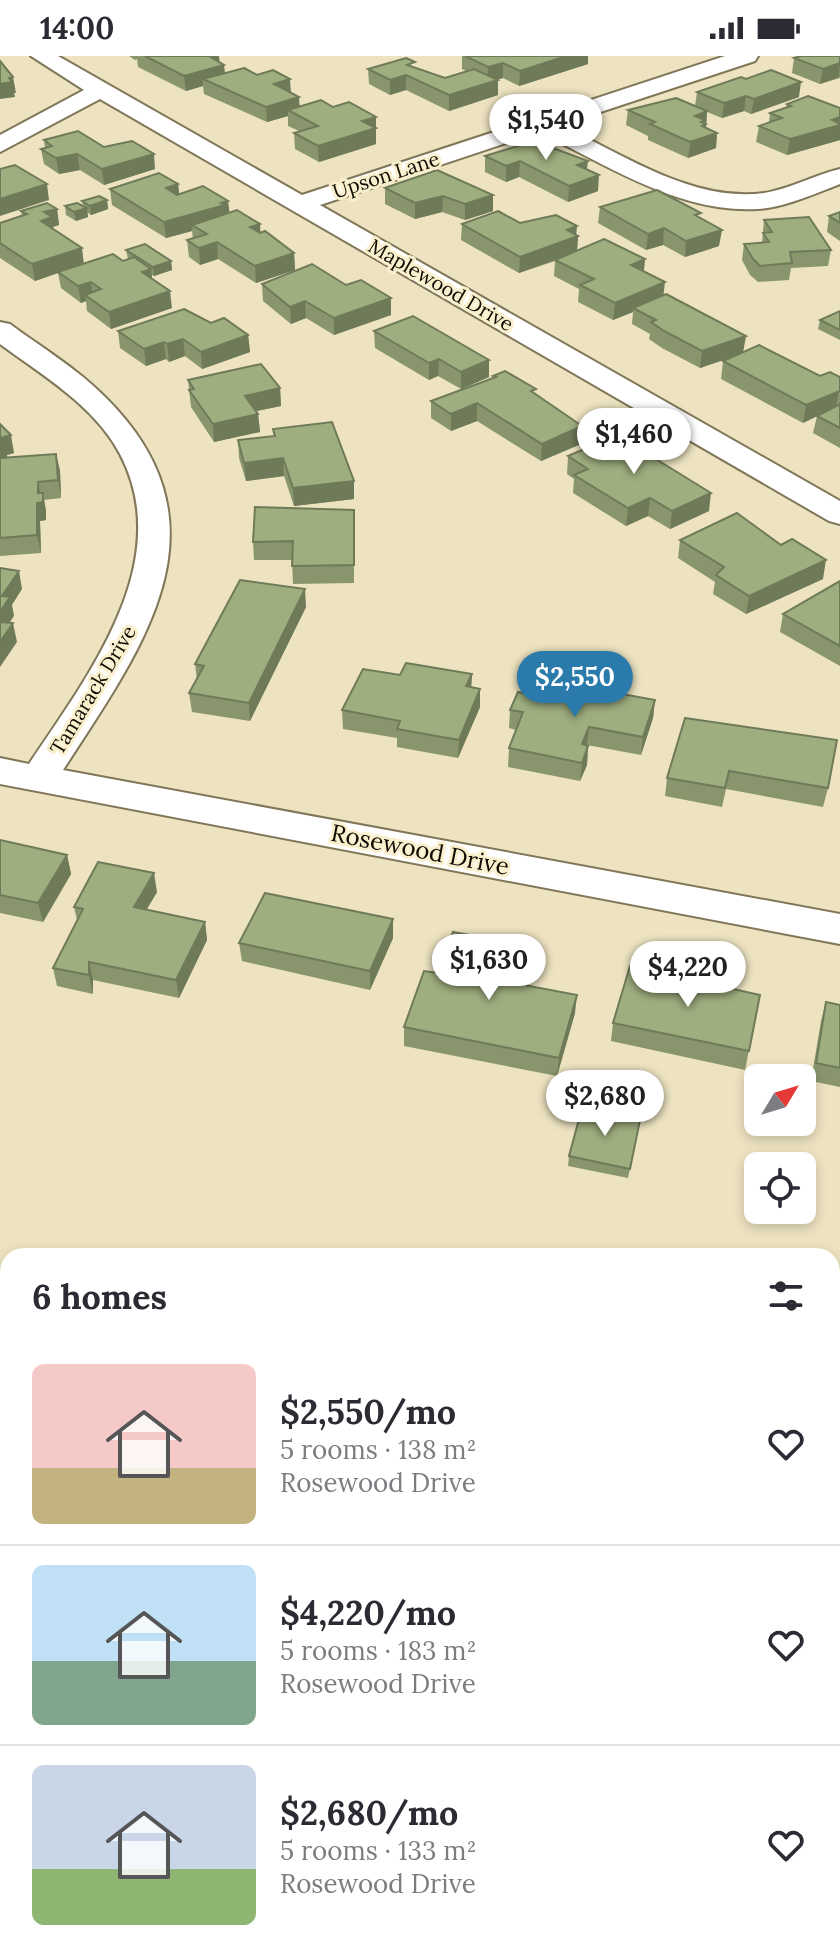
<!DOCTYPE html>
<meta charset="utf-8">
<style>
body{margin:0;font-family:Lora,serif;background:#f2f2f3;color:#2b2b33;height:100vh;display:flex;flex-direction:column;font-size:30px;white-space:nowrap}
*{box-sizing:border-box;margin:0}
p{font-size:26px;color:#7c7c81}
.icon{flex:none;width:44px;height:44px;fill:none;stroke:currentColor;stroke-width:2;stroke-linecap:round;stroke-linejoin:round}
.map{position:relative;flex:1;overflow:hidden}
.side{position:absolute;left:0px;top:1192px;width:840px;height:712px;display:flex;flex-direction:column;background:#fff;border-radius:24px 24px 0 0;box-shadow:0 4px 12px #0003}
.side>*{flex:none}
.needle{width:52px;rotate:52deg}
.controls{position:absolute;left:744px;top:1008px;display:grid;gap:16px}
.controls a{display:grid;place-items:center;width:72px;height:72px;border-radius:12px;background:#fff;box-shadow:0 4px 12px #0003;font-size:40px}
.price{position:absolute;translate:-50% -68px;padding:0 18px;border-radius:28px;background:#fff;color:#222;font-size:26px;line-height:52px;filter:drop-shadow(0 2px 4px #0008)}
.price::after{content:'';position:absolute;left:50%;top:48px;width:24px;height:18px;margin-left:-12px;background:inherit;clip-path:polygon(0 0,100% 0,50% 100%)}
.price.on{background:#2b7aac;color:#fff}
ul{padding:0;list-style:none}
li{display:flex;align-items:center;gap:24px;height:200px;padding:0 32px}
li+li{border-top:2px solid #e1e1e2}
li span{display:grid;place-items:center;flex:none;width:224px;height:160px;border-radius:12px;color:#555}
li>.icon{margin-inline-start:auto}
span .icon{width:96px;height:96px;fill:#fffc;stroke-width:1}
li b{font-size:34px}
h2{display:flex;justify-content:space-between;align-items:center;height:96px;padding:0 32px;font-size:34px}
.status{display:flex;justify-content:space-between;align-items:center;height:56px;padding:0 40px;background:#fff;direction:ltr}
.status svg{height:22px;fill:currentColor}
.map>svg:first-child{display:block}
.lines{fill:none;stroke-linecap:round;stroke-linejoin:round}
.stream{fill:#8fba99;fill-rule:evenodd}
.minor-casing{stroke:#807658;stroke-width:4}
.minor{fill:#fff;fill-rule:evenodd}
.wall{fill:#89966d}
.shaded-wall{fill:#6f7a59}
.building{fill:#9fae7f;stroke:#6f7a59;stroke-width:2}
.labels{text-anchor:middle;stroke-width:6;stroke-linejoin:round;paint-order:stroke}
.far-street-label{font-size:20px;fill:#0f0b02;stroke:#fbf0ce}
.street-label{font-size:24px;fill:#0f0b02;stroke:#fbf0ce}
</style>
<div class="status"><b>14:00</b><svg viewBox="0 0 49 12"><path d="M0 12V9h3v3zM5 12V6h3v6zM10 12V3h3v9zM15 12V0h3v12zM26 1h20v11H26zM47 4h2v5h-2z"/></svg></div>
<div class="map">
<svg width="840" height="1904" viewBox="0 0 840 1904">
<rect width="100%" height="100%" fill="#ede3c1"/>
<g class="lines">
<g class="stream">
<path d="M 0,1559 L 8,1562 L 8,1585 L 0,1581 Z"/>
<path d="M 431,1896 L 459,1896 L 462,1904 L 434,1904 Z"/>
</g>
<defs>
<g id="minor">
<path d="M 31,0 L 58,0 L 302,139 L 725,0 L 758,0 L 755,5 L 561,69 C 622,98 694,147 764,137 C 790,133 814,119 840,113 L 840,128 C 814,138 786,151 758,153 C 681,158 606,109 539,76 L 320,149 L 840,445 L 840,468 L 829,465 L 100,43 L 0,96 L 0,79 L 84,34 Z"/>
<path d="M 0,266 L 10,268 C 42,292 78,313 106,342 C 234,470 143,591 63,714 L 840,858 L 840,888 L 0,728 L 0,702 L 29,708 C 87,621 177,506 120,398 C 95,350 42,319 0,288 Z"/>
<path d="M 8,1821 L 8,1888 L 0,1892 L 0,1824 Z"/>
</g>
</defs>
<use href="#minor" class="minor-casing"/>
<use href="#minor" class="minor"/>
</g>
<g class="wall">
<path d="M 129,0 L 219,0 L 219,6 L 224,9 L 225,17 L 291,37 L 300,50 L 333,51 L 376,61 L 376,88 L 319,106 L 295,93 L 294,77 L 299,75 L 288,70 L 288,60 L 267,66 L 204,38 L 203,30 L 186,35 L 138,11 L 137,3 L 135,4 Z"/>
<path d="M 462,0 L 588,0 L 588,8 L 519,30 L 503,22 L 497,24 L 498,24 L 498,39 L 449,55 L 406,34 L 390,39 L 369,28 L 368,13 L 445,22 L 466,15 L 462,13 Z"/>
<path d="M 840,0 L 840,22 L 820,28 L 792,17 L 794,2 Z"/>
<path d="M 697,36 L 799,41 L 751,58 L 744,55 L 722,62 L 707,56 L 706,72 L 717,77 L 716,92 L 688,102 L 648,84 L 648,80 L 626,69 L 628,54 L 695,50 Z"/>
<path d="M 787,48 L 840,84 L 787,99 L 756,86 L 759,70 L 769,66 L 770,57 L 786,51 Z"/>
<path d="M 44,84 L 155,113 L 104,129 L 80,114 L 59,118 L 44,108 L 41,93 L 45,92 Z"/>
<path d="M 485,100 L 587,114 L 598,135 L 568,146 L 519,121 L 506,126 L 485,116 Z"/>
<path d="M 437,114 L 493,155 L 465,164 L 442,156 L 415,163 L 385,148 L 385,132 Z"/>
<path d="M 178,128 L 179,138 L 228,145 L 229,156 L 294,197 L 295,214 L 256,227 L 218,203 L 200,209 L 189,201 L 187,184 L 193,183 L 192,175 L 166,182 L 112,149 L 110,133 Z"/>
<path d="M 107,144 L 108,153 L 91,159 L 87,156 L 88,161 L 76,165 L 66,159 L 65,150 L 83,150 L 82,145 Z"/>
<path d="M 600,151 L 719,190 L 685,201 L 663,189 L 646,194 L 598,167 Z"/>
<path d="M 57,153 L 59,169 L 53,171 L 54,173 L 84,207 L 123,205 L 128,203 L 126,194 L 171,205 L 172,214 L 154,220 L 152,219 L 152,223 L 172,252 L 111,273 L 87,255 L 86,245 L 81,247 L 61,232 L 58,217 L 35,225 L 0,202 L 0,167 L 22,160 L 21,155 Z"/>
<path d="M 840,156 L 840,185 L 827,176 L 829,160 Z"/>
<path d="M 764,164 L 831,194 L 828,210 L 791,212 L 789,224 L 758,226 L 750,219 L 742,204 L 744,188 L 762,187 Z"/>
<path d="M 520,167 L 576,179 L 578,180 L 577,194 L 645,203 L 644,215 L 664,239 L 743,296 L 820,320 L 840,321 L 840,392 L 813,377 L 817,360 L 803,367 L 721,323 L 723,305 L 736,300 L 700,312 L 662,292 L 649,283 L 650,278 L 632,268 L 633,256 L 613,264 L 578,246 L 579,233 L 554,220 L 555,205 L 519,217 L 461,184 L 462,168 Z"/>
<path d="M 262,228 L 346,229 L 391,242 L 391,259 L 334,279 L 306,262 L 291,268 L 263,245 Z"/>
<path d="M 840,255 L 840,284 L 818,273 L 820,264 Z"/>
<path d="M 211,267 L 248,279 L 250,296 L 202,313 L 185,300 L 169,306 L 166,303 L 146,310 L 120,292 L 118,275 Z"/>
<path d="M 374,275 L 489,304 L 489,321 L 461,333 L 438,320 L 429,324 L 375,292 Z"/>
<path d="M 493,320 L 536,338 L 582,370 L 581,388 L 541,405 L 477,365 L 451,375 L 431,362 L 431,345 L 493,322 Z"/>
<path d="M 188,324 L 280,332 L 281,350 L 256,355 L 258,358 L 260,376 L 214,386 L 191,351 Z"/>
<path d="M 0,368 L 14,397 L 7,399 L 7,402 L 56,398 L 60,415 L 61,442 L 44,444 L 46,455 L 46,464 L 40,465 L 41,497 L 0,500 Z"/>
<path d="M 273,373 L 354,425 L 354,443 L 294,450 L 284,420 L 246,425 L 239,402 L 238,384 L 274,380 Z"/>
<path d="M 568,400 L 709,455 L 670,473 L 648,460 L 626,470 L 573,437 L 574,423 L 567,418 Z"/>
<path d="M 354,472 L 354,527 L 293,528 L 292,504 L 254,504 L 253,486 Z"/>
<path d="M 680,484 L 823,523 L 746,558 L 713,538 L 715,526 L 678,502 Z"/>
<path d="M 840,525 L 840,610 L 780,576 L 783,558 Z"/>
<path d="M 306,551 L 250,665 L 192,656 L 189,637 L 197,624 L 195,608 Z"/>
<path d="M 472,618 L 471,631 L 480,633 L 480,651 L 458,702 L 397,691 L 397,682 L 343,673 L 342,654 L 400,619 Z"/>
<path d="M 539,640 L 655,644 L 653,662 L 641,699 L 587,689 L 588,690 L 587,709 L 580,725 L 508,711 L 509,692 L 516,674 L 509,672 L 510,654 Z"/>
<path d="M 685,662 L 828,732 L 823,751 L 726,733 L 722,751 L 665,740 L 667,722 Z"/>
<path d="M 0,784 L 67,799 L 71,818 L 43,866 L 0,857 Z"/>
<path d="M 157,836 L 146,854 L 205,866 L 207,884 L 179,942 L 93,924 L 93,938 L 57,930 L 53,912 L 77,864 L 74,851 Z"/>
<path d="M 393,882 L 370,934 L 242,905 L 239,887 Z"/>
<path d="M 509,886 L 508,905 L 502,925 L 575,957 L 557,1020 L 404,990 L 404,971 L 439,917 Z"/>
<path d="M 760,939 L 745,1014 L 611,985 L 613,967 Z"/>
<path d="M 826,946 L 840,949 L 840,1031 L 811,1025 L 821,965 Z"/>
<path d="M 640,1064 L 628,1122 L 568,1110 L 569,1100 Z"/>
</g>
<g class="shaded-wall">
<path d="M 209,0 L 219,0 L 220,10 L 224,9 L 225,24 L 203,23 L 203,30 L 186,35 L 184,20 Z"/>
<path d="M 566,0 L 588,0 L 588,8 L 519,30 L 520,15 Z"/>
<path d="M 503,7 L 503,22 L 487,26 L 488,11 Z"/>
<path d="M 840,7 L 839,21 L 820,28 L 823,13 Z"/>
<path d="M 406,19 L 406,34 L 390,39 L 390,24 Z"/>
<path d="M 13,21 L 16,37 L 14,37 L 15,41 L 0,43 L 0,28 L 9,22 Z"/>
<path d="M 290,23 L 291,38 L 274,28 Z"/>
<path d="M 498,24 L 498,39 L 449,55 L 449,39 Z"/>
<path d="M 801,26 L 799,41 L 751,58 L 754,43 Z"/>
<path d="M 746,40 L 744,55 L 722,62 L 724,47 Z"/>
<path d="M 299,41 L 300,56 L 288,54 L 288,60 L 267,66 L 266,51 Z"/>
<path d="M 707,55 L 705,81 L 717,77 L 716,92 L 688,102 L 695,60 Z"/>
<path d="M 376,61 L 376,88 L 319,106 L 318,90 L 362,65 Z"/>
<path d="M 840,61 L 840,84 L 787,99 L 790,83 Z"/>
<path d="M 77,98 L 80,114 L 59,118 L 56,102 Z"/>
<path d="M 154,98 L 155,113 L 104,129 L 102,113 Z"/>
<path d="M 520,105 L 519,121 L 506,126 L 506,110 Z"/>
<path d="M 588,105 L 586,121 L 577,109 Z"/>
<path d="M 599,119 L 598,135 L 568,146 L 569,130 Z"/>
<path d="M 47,128 L 49,144 L 0,160 L 0,143 Z"/>
<path d="M 178,128 L 180,144 L 166,132 Z"/>
<path d="M 493,139 L 493,155 L 465,164 L 465,148 Z"/>
<path d="M 443,140 L 442,156 L 415,163 L 415,147 Z"/>
<path d="M 107,144 L 108,153 L 91,159 L 90,150 Z"/>
<path d="M 228,145 L 230,161 L 192,169 L 192,175 L 166,182 L 164,166 Z"/>
<path d="M 87,152 L 88,161 L 76,165 L 74,156 Z"/>
<path d="M 57,153 L 59,169 L 53,171 L 54,178 L 41,165 L 44,156 Z"/>
<path d="M 260,168 L 261,184 L 250,171 Z"/>
<path d="M 577,170 L 576,181 L 578,180 L 577,196 L 519,217 L 520,201 L 567,174 Z"/>
<path d="M 664,172 L 663,189 L 646,194 L 648,178 Z"/>
<path d="M 722,174 L 719,190 L 685,201 L 686,185 Z"/>
<path d="M 217,186 L 218,203 L 200,209 L 199,192 Z"/>
<path d="M 82,192 L 84,209 L 58,216 L 58,217 L 35,225 L 32,208 Z"/>
<path d="M 294,197 L 295,214 L 256,227 L 255,210 Z"/>
<path d="M 645,203 L 643,220 L 631,209 Z"/>
<path d="M 171,205 L 172,214 L 154,220 L 153,211 Z"/>
<path d="M 151,213 L 153,230 L 142,216 Z"/>
<path d="M 91,226 L 93,243 L 85,239 L 86,245 L 81,247 L 78,230 Z"/>
<path d="M 665,226 L 663,243 L 633,252 L 633,256 L 613,264 L 615,247 Z"/>
<path d="M 170,235 L 172,252 L 111,273 L 109,256 Z"/>
<path d="M 391,242 L 391,259 L 334,279 L 334,262 Z"/>
<path d="M 305,245 L 306,262 L 291,268 L 290,251 Z"/>
<path d="M 248,279 L 250,296 L 202,313 L 201,296 Z"/>
<path d="M 746,280 L 743,297 L 700,312 L 702,295 Z"/>
<path d="M 183,283 L 185,300 L 169,306 L 167,288 Z"/>
<path d="M 164,286 L 166,303 L 146,310 L 144,293 Z"/>
<path d="M 439,303 L 438,320 L 429,324 L 429,307 Z"/>
<path d="M 489,304 L 489,321 L 461,333 L 461,316 Z"/>
<path d="M 280,332 L 281,350 L 247,357 L 245,340 Z"/>
<path d="M 839,334 L 836,351 L 803,367 L 806,349 Z"/>
<path d="M 477,347 L 477,365 L 451,375 L 451,358 Z"/>
<path d="M 258,358 L 260,376 L 214,386 L 213,368 Z"/>
<path d="M 582,370 L 581,388 L 541,405 L 542,388 Z"/>
<path d="M 11,379 L 14,397 L 7,399 L 8,407 L 0,409 L 0,382 Z"/>
<path d="M 56,398 L 60,415 L 61,442 L 58,424 Z"/>
<path d="M 283,402 L 284,420 L 246,425 L 244,407 Z"/>
<path d="M 354,425 L 354,443 L 294,450 L 293,432 Z"/>
<path d="M 38,426 L 42,446 L 43,437 L 46,455 L 46,464 L 40,465 L 41,497 L 37,479 L 37,447 Z"/>
<path d="M 711,437 L 709,455 L 670,473 L 672,455 Z"/>
<path d="M 650,442 L 648,460 L 626,470 L 628,452 Z"/>
<path d="M 826,504 L 823,523 L 746,558 L 749,540 Z"/>
<path d="M 19,515 L 22,533 L 12,549 L 14,560 L 0,581 L 0,556 L 2,540 Z"/>
<path d="M 305,533 L 306,551 L 250,665 L 249,647 Z"/>
<path d="M 13,567 L 17,586 L 0,611 L 0,586 Z"/>
<path d="M 472,618 L 471,637 L 466,630 Z"/>
<path d="M 480,633 L 480,651 L 458,702 L 459,684 Z"/>
<path d="M 655,644 L 653,662 L 641,699 L 643,681 Z"/>
<path d="M 589,671 L 587,689 L 581,707 L 582,688 Z"/>
<path d="M 588,690 L 587,709 L 580,725 L 582,707 Z"/>
<path d="M 67,799 L 71,818 L 43,866 L 38,847 Z"/>
<path d="M 154,817 L 157,836 L 137,870 L 134,851 Z"/>
<path d="M 393,863 L 393,882 L 370,934 L 370,915 Z"/>
<path d="M 205,866 L 207,884 L 179,942 L 176,924 Z"/>
<path d="M 509,886 L 508,905 L 496,943 L 497,924 Z"/>
<path d="M 89,906 L 93,924 L 93,938 L 89,919 Z"/>
<path d="M 577,939 L 575,957 L 557,1020 L 559,1002 Z"/>
</g>
<g class="building">
<path d="M 145,0 L 211,0 L 209,0 L 224,9 L 184,20 Z"/>
<path d="M 465,0 L 566,0 L 520,15 L 503,7 L 488,11 Z"/>
<path d="M 801,0 L 840,0 L 840,7 L 823,13 L 794,2 Z"/>
<path d="M 406,2 L 415,6 L 407,9 L 445,22 L 474,13 L 498,24 L 449,39 L 406,19 L 390,24 L 368,13 Z"/>
<path d="M 0,5 L 13,21 L 9,22 L 12,26 L 0,28 Z"/>
<path d="M 244,12 L 257,19 L 273,14 L 290,23 L 274,28 L 299,41 L 266,51 L 203,23 Z"/>
<path d="M 771,14 L 801,26 L 754,43 L 746,40 L 724,47 L 697,36 L 741,21 L 746,23 Z"/>
<path d="M 808,40 L 840,52 L 840,61 L 832,64 L 840,68 L 840,69 L 790,83 L 759,70 L 782,62 L 770,57 L 791,50 L 787,48 Z"/>
<path d="M 676,42 L 707,55 L 695,60 L 705,64 L 701,66 L 706,68 L 702,70 L 717,77 L 690,86 L 650,68 L 655,66 L 628,54 Z"/>
<path d="M 321,44 L 333,51 L 349,46 L 376,61 L 362,65 L 376,72 L 318,90 L 294,77 L 318,70 L 288,54 Z"/>
<path d="M 78,75 L 104,91 L 132,85 L 154,98 L 102,113 L 77,98 L 56,102 L 41,93 L 52,90 L 44,84 Z"/>
<path d="M 534,85 L 588,105 L 577,109 L 599,119 L 569,130 L 520,105 L 506,110 L 485,100 Z"/>
<path d="M 15,109 L 47,128 L 0,143 L 0,113 Z"/>
<path d="M 437,114 L 493,139 L 465,148 L 443,140 L 415,147 L 385,132 Z"/>
<path d="M 159,117 L 178,128 L 166,132 L 177,139 L 203,130 L 228,145 L 221,147 L 225,149 L 164,166 L 110,133 Z"/>
<path d="M 657,134 L 701,157 L 695,159 L 722,174 L 686,185 L 664,172 L 648,178 L 600,151 Z"/>
<path d="M 99,140 L 107,144 L 90,150 L 82,145 Z"/>
<path d="M 47,147 L 57,153 L 44,156 L 52,161 L 41,165 L 82,192 L 32,208 L 0,187 L 0,167 L 27,158 L 21,155 Z"/>
<path d="M 77,147 L 87,152 L 74,156 L 65,150 Z"/>
<path d="M 237,154 L 260,168 L 250,171 L 260,177 L 265,175 L 294,197 L 255,210 L 217,186 L 199,192 L 187,184 L 207,178 L 192,169 Z"/>
<path d="M 498,155 L 520,167 L 556,159 L 577,170 L 567,174 L 578,180 L 520,201 L 462,168 Z"/>
<path d="M 840,156 L 840,167 L 829,160 Z"/>
<path d="M 809,161 L 831,194 L 790,196 L 792,207 L 760,210 L 753,203 L 744,188 L 769,186 L 763,177 L 772,176 L 764,164 Z"/>
<path d="M 604,183 L 645,203 L 631,209 L 665,226 L 615,247 L 580,229 L 594,223 L 555,204 Z"/>
<path d="M 145,188 L 171,205 L 153,211 L 126,194 Z"/>
<path d="M 113,198 L 123,205 L 134,201 L 151,213 L 142,216 L 170,235 L 109,256 L 85,239 L 101,233 L 91,226 L 78,230 L 58,216 Z"/>
<path d="M 312,208 L 346,229 L 361,224 L 391,242 L 334,262 L 305,245 L 290,251 L 262,228 Z"/>
<path d="M 666,238 L 746,280 L 702,295 L 664,275 L 651,266 L 656,264 L 633,252 Z"/>
<path d="M 184,253 L 211,267 L 224,262 L 248,279 L 201,296 L 183,283 L 167,288 L 164,286 L 144,293 L 118,275 Z"/>
<path d="M 840,255 L 840,274 L 820,264 Z"/>
<path d="M 413,260 L 489,304 L 461,316 L 439,303 L 429,307 L 374,275 Z"/>
<path d="M 759,289 L 820,320 L 830,316 L 840,321 L 840,335 L 806,349 L 723,305 Z"/>
<path d="M 261,308 L 280,332 L 245,340 L 258,358 L 213,368 L 189,334 L 194,333 L 188,324 Z"/>
<path d="M 505,315 L 536,333 L 531,335 L 582,370 L 542,388 L 477,347 L 451,358 L 431,345 L 496,321 L 493,320 Z"/>
<path d="M 840,348 L 840,372 L 817,360 Z"/>
<path d="M 332,366 L 354,425 L 293,432 L 283,402 L 244,407 L 238,384 L 275,380 L 273,373 Z"/>
<path d="M 0,368 L 11,379 L 0,382 Z"/>
<path d="M 617,379 L 711,437 L 672,455 L 650,442 L 628,452 L 574,419 L 588,413 L 568,400 Z"/>
<path d="M 56,398 L 58,424 L 38,426 L 38,437 L 43,437 L 43,446 L 37,447 L 37,479 L 0,482 L 0,402 Z"/>
<path d="M 255,451 L 354,454 L 354,509 L 292,510 L 293,485 L 253,486 Z"/>
<path d="M 737,457 L 781,489 L 792,483 L 826,504 L 749,540 L 716,519 L 724,511 L 680,484 Z"/>
<path d="M 0,512 L 19,515 L 2,540 L 10,541 L 0,556 Z"/>
<path d="M 240,524 L 305,533 L 249,647 L 189,637 L 204,610 L 195,608 Z"/>
<path d="M 840,525 L 840,590 L 783,558 Z"/>
<path d="M 0,566 L 13,567 L 0,586 Z"/>
<path d="M 406,607 L 472,618 L 466,630 L 480,633 L 459,684 L 397,673 L 400,665 L 342,654 L 363,613 L 400,619 Z"/>
<path d="M 546,624 L 655,644 L 643,681 L 589,671 L 582,688 L 588,690 L 582,707 L 509,692 L 523,656 L 510,654 L 518,636 L 539,640 Z"/>
<path d="M 685,662 L 837,684 L 828,732 L 729,715 L 725,732 L 667,722 Z"/>
<path d="M 0,784 L 67,799 L 38,847 L 0,839 Z"/>
<path d="M 98,806 L 154,817 L 134,851 L 205,866 L 176,924 L 89,906 L 89,919 L 53,912 L 83,853 L 74,851 Z"/>
<path d="M 265,837 L 393,863 L 370,915 L 239,887 Z"/>
<path d="M 453,876 L 509,886 L 497,924 L 577,939 L 559,1002 L 404,971 L 424,915 L 439,917 Z"/>
<path d="M 630,910 L 760,939 L 749,995 L 613,967 Z"/>
<path d="M 826,946 L 840,949 L 840,1012 L 816,1007 Z"/>
<path d="M 582,1052 L 640,1064 L 630,1113 L 569,1100 Z"/>
<path d="M 198,1896 L 239,1896 L 244,1904 L 188,1904 Z"/>
</g>
<g class="labels">
<g class="far-street-label">
<text transform="translate(386 119) rotate(-18)" y="7">Upson Lane</text>
<text transform="translate(441 229) rotate(30)" y="7">Maplewood Drive</text>
<text transform="translate(93 634) rotate(-59)" y="7">Tamarack Drive</text>
</g>
<g class="street-label">
<text transform="translate(420 794) rotate(11)" y="8">Rosewood Drive</text>
</g>
</g>
</svg>
<div class="controls">
<a><svg class="needle" viewBox="-14 -14 28 28"><path d="M0-13l5 13h-10z" fill="#e53935"/><path d="M0 13l5-13h-10z" fill="#7c7c81"/></svg></a>
<a><svg class="icon" aria-label="locate" viewBox="0 0 24 24"><circle cx="12" cy="12" r="6"/><path d="M12 2v4M12 18v4M2 12h4M18 12h4"/></svg></a>
</div>
<b class="price" style="left:546px;top:106px">$1,540</b>
<b class="price" style="left:634px;top:420px">$1,460</b>
<b class="price on" style="left:575px;top:663px">$2,550</b>
<b class="price" style="left:489px;top:946px">$1,630</b>
<b class="price" style="left:688px;top:953px">$4,220</b>
<b class="price" style="left:605px;top:1082px">$2,680</b>
<section class="side">
<h2>6 homes<svg class="icon" aria-label="filters" viewBox="0 0 24 24"><path d="M4 7h16M4 17h16"/><circle cx="9" cy="7" r="2"/><circle cx="15" cy="17" r="2"/></svg></h2>
<ul>
<li><span style="background:linear-gradient(#f6c9c9 65%,#c2b280 0)"><svg class="icon" aria-label="home" viewBox="0 0 24 24"><path d="M3 11l9-7 9 7M6 9v11h12V9"/></svg></span><div><b>$2,550/mo</b><p>5 rooms · 138 m²</p><p>Rosewood Drive</p></div><svg class="icon" aria-label="heart" viewBox="0 0 24 24"><path d="M12 20l-8-8c-3-5 5-10 8-4 3-6 11-1 8 4z"/></svg></li>
<li><span style="background:linear-gradient(#bfe0f5 60%,#7fa58c 0)"><svg class="icon" aria-label="home" viewBox="0 0 24 24"><path d="M3 11l9-7 9 7M6 9v11h12V9"/></svg></span><div><b>$4,220/mo</b><p>5 rooms · 183 m²</p><p>Rosewood Drive</p></div><svg class="icon" aria-label="heart" viewBox="0 0 24 24"><path d="M12 20l-8-8c-3-5 5-10 8-4 3-6 11-1 8 4z"/></svg></li>
<li><span style="background:linear-gradient(#c9d6e8 65%,#8fb573 0)"><svg class="icon" aria-label="home" viewBox="0 0 24 24"><path d="M3 11l9-7 9 7M6 9v11h12V9"/></svg></span><div><b>$2,680/mo</b><p>5 rooms · 133 m²</p><p>Rosewood Drive</p></div><svg class="icon" aria-label="heart" viewBox="0 0 24 24"><path d="M12 20l-8-8c-3-5 5-10 8-4 3-6 11-1 8 4z"/></svg></li>
</ul>
</section>
</div>
